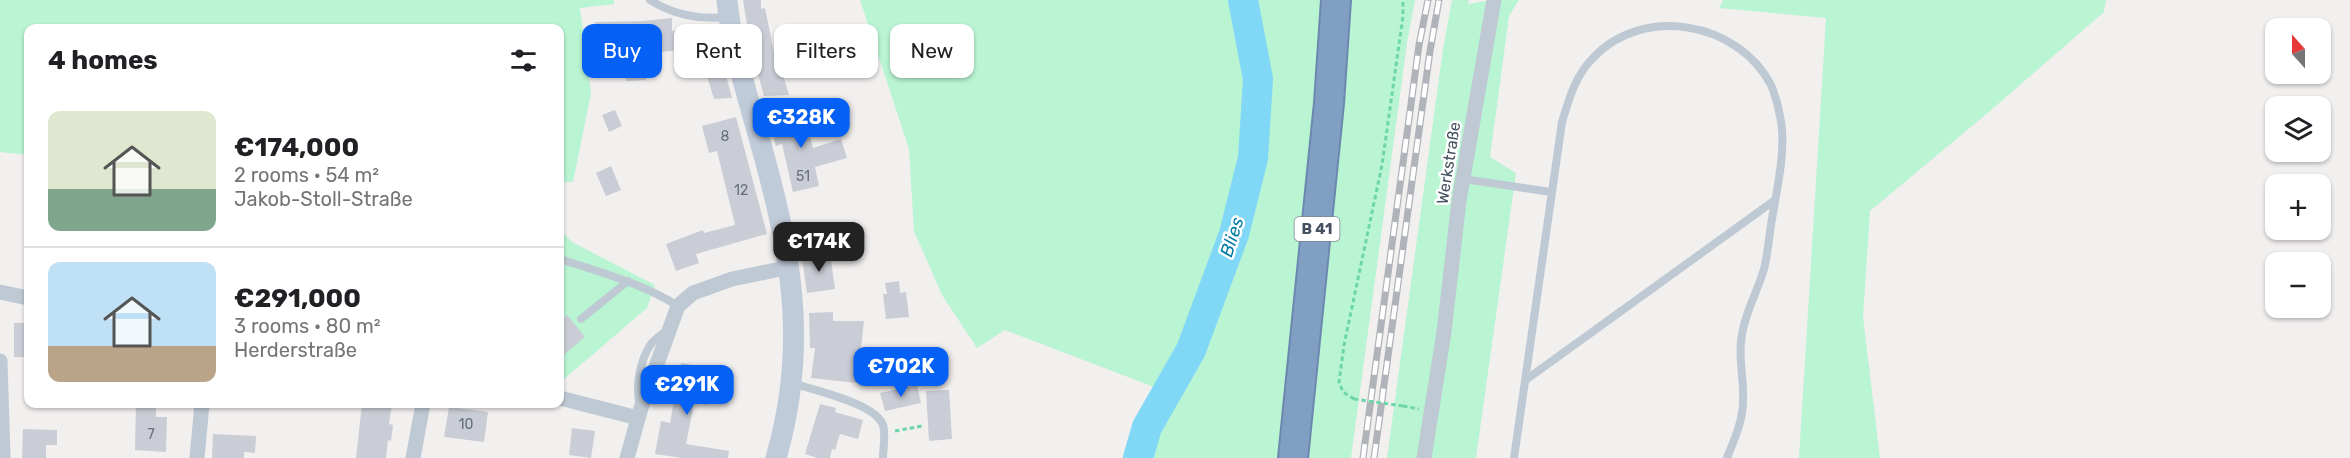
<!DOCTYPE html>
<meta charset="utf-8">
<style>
body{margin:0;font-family:Rubik,sans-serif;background:#f6f6f6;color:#202124;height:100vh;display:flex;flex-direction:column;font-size:22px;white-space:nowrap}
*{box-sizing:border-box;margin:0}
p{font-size:20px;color:#757577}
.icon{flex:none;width:33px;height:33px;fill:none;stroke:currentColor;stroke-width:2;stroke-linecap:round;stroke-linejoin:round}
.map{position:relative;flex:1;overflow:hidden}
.details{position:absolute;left:24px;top:24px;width:540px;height:384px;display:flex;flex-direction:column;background:#fff;border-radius:12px;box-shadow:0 2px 4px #0004}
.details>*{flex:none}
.guide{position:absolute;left:582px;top:24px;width:570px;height:54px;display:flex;gap:12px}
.needle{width:39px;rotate:339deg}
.buttons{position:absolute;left:2265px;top:18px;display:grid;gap:12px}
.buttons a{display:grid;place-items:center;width:66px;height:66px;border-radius:12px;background:#fff;box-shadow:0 2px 4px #0004;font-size:30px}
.price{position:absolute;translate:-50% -51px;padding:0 14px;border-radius:12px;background:#0560f6;color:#fff;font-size:20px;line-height:39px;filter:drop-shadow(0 2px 3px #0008)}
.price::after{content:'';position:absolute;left:50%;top:36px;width:18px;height:14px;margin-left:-9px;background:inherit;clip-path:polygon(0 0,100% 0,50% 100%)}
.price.active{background:#222;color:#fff}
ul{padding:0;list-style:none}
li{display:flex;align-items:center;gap:18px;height:150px;padding:0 24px}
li+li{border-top:2px solid #e0e0e0}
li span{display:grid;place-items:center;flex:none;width:168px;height:120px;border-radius:12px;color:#555}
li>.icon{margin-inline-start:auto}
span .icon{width:72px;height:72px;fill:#fffc;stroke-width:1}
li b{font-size:26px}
h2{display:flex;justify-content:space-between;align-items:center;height:72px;padding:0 24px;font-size:26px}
.chip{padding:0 21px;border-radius:12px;background:#fff;box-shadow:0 2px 4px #0004;font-size:21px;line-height:54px}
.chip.active{background:#0560f6;color:#fff}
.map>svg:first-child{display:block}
.green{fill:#b9f4d3}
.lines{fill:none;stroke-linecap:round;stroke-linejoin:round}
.river{stroke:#81d7f6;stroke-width:30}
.building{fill:#cacdd5}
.highway-casing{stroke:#6c88af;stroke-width:32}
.path{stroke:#6dd6a8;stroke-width:3;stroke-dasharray:4.5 3;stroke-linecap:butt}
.lane{stroke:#bec9d3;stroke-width:8}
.street{stroke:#bec9d3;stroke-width:15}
.secondary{stroke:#c0cbda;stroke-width:21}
.highway{stroke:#819ec3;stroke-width:28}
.rail-casing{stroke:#b0b4ba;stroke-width:7}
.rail{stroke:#fff;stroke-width:4.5;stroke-dasharray:14;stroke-linecap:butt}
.path-bridge{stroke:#6dd6a8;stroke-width:3;stroke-dasharray:4.5 3;stroke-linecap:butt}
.labels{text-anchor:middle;stroke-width:5;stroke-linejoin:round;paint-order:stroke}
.number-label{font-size:14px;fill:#66707c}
.shield{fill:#fff;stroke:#7d858f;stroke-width:1.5}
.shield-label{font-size:15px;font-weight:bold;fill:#45515f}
.street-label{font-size:16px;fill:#45515f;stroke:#fff}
.water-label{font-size:18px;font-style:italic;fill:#027aa6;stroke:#fff}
</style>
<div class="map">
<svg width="2350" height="458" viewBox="0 0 2350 458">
<rect width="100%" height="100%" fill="#f2efef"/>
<g class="green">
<path d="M 0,0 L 614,0 L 614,4 L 580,8 L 591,93 L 573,182 L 561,182 L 560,230 L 572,242 L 655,285 L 647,308 L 563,380 L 560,379 L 560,28 L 28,28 L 28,155 L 0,152 Z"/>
<path d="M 860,0 L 1415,0 L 1407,43 L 1351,458 L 1125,458 L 1154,387 L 1005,330 L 977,348 L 942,295 L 914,231 L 909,149 Z"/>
<path d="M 1452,0 L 1469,0 L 1468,4 L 1491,0 L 1519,0 L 1509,16 L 1490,157 L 1516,173 L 1476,458 L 1387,458 L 1443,49 Z"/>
<path d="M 1723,0 L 2106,0 L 2104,12 L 1990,111 L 1870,211 L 1863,317 L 1880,458 L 1799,458 L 1826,18 L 1719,8 Z"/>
<path d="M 28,184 L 28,280 L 24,279 Z"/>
</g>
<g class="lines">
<path class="river" d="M 1138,458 L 1147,427 L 1191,350 L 1234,234 L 1253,158 L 1258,79 L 1243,0"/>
</g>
<g class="building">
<path d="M 743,0 L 761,0 L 761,9 L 765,8 L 775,57 L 780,76 L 783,75 L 789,95 L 764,96 L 751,49 Z"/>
<path d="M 672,18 L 672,31 L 713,26 L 732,98 L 714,99 L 705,69 L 690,73 L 684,50 L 645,53 L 646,80 L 626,81 L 624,46 L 595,47 L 595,22 L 642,21 Z"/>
<path d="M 791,102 L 801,139 L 810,137 L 813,148 L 841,139 L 847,158 L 815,167 L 819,186 L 793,192 L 782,144 L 776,146 L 766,109 Z"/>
<path d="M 615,110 L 622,126 L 609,132 L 602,115 Z"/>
<path d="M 736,117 L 767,234 L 696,254 L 699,263 L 676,271 L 666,244 L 703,230 L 704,233 L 735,225 L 717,151 L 709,153 L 702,126 Z"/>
<path d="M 611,166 L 621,190 L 606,196 L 596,173 Z"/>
<path d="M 830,253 L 835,289 L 807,293 L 802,258 Z"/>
<path d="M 899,281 L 900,293 L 906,292 L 909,317 L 886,319 L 883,294 L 887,294 L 885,283 Z"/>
<path d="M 833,312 L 833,321 L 864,321 L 857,383 L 811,378 L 815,348 L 810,348 L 809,313 Z"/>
<path d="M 567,315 L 585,337 L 560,358 L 560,322 Z"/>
<rect x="14" y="323" width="14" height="34"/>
<path d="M 681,363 L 714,369 L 708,405 L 694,402 L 686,444 L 729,451 L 728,458 L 682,458 L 655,454 L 661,421 L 670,423 Z"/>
<path d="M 917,385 L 921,403 L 885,411 L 880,393 Z"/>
<path d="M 949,390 L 952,439 L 929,441 L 926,391 Z"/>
<path d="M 136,404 L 156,405 L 156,417 L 167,417 L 166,452 L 135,450 Z"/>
<path d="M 362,404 L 392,404 L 389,424 L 393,425 L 391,441 L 388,440 L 386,458 L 356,458 Z"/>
<path d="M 820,404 L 836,408 L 835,412 L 863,420 L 858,439 L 840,434 L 835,450 L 832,449 L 830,458 L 817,458 L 805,454 Z"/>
<path d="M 449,407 L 488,412 L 484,442 L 444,437 Z"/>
<path d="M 572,428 L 595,431 L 591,458 L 569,455 Z"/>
<path d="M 23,429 L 57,430 L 57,445 L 46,445 L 46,458 L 22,458 Z"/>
<path d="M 213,434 L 256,436 L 255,453 L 244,452 L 244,458 L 212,458 Z"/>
</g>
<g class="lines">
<defs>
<path id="highway" d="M 1293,458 L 1329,103 L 1336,0"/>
</defs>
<use href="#highway" class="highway-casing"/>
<g class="path">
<path d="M 1354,399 L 1343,392 L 1339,382 L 1344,345 L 1382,165 L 1403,16 L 1403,0"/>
<path d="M 1403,406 L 1419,409"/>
<path d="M 895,431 L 922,426"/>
</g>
<g class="lane">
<path d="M 650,0 C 673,15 701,20 727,17"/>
<path d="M 1463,179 L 1551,192"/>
<path d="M 560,259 C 600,272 641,283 678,306"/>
<path d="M 581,319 L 628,281"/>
<path d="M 1527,379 L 1775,200"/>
<path d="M 793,383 C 815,391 875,403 883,425 C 886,435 883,448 883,458"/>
<path d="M 640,405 C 635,387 640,360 651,344 C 655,339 661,335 666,331"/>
<path d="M 1514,458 L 1562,122 C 1569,99 1575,76 1593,58 C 1642,5 1738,21 1771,85 C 1775,94 1778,106 1780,116 C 1787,147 1777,188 1772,219 C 1769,236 1768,253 1764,269 C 1757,293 1743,317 1741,342 C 1739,361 1744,382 1743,401 C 1743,421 1734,440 1727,458"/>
</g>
<g class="street">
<path d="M 0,292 L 28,298"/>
<path d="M 0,361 L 3,458"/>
<path d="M 560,398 L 638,418"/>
<path d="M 197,458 L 202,404"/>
<path d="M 413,458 L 423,404"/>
<path d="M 627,458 L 641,408 L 678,306 L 693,293 L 732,279 L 790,267"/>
<path d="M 1424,458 L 1444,332 L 1459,201 L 1494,0"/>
</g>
<path class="secondary" d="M 727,0 C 731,45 746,90 758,134 C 790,248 810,341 776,458"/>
<use href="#highway" class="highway"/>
<defs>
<g id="rail">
<path d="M 1363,458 L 1419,45 L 1428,0"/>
<path d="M 1374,458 L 1430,51 L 1439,0"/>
</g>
</defs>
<use href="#rail" class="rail-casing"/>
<use href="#rail" class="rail"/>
<path class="path-bridge" d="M 1354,399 L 1403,406"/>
</g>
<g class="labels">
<g class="number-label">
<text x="725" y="141">8</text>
<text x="803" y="181">51</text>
<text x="741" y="195">12</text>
<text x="466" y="429">10</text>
<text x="151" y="439">7</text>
</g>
<rect class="shield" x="1294.5" y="217" width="45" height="24" rx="4.5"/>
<g class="shield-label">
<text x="1317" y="234">B 41</text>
</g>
<g class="street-label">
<text transform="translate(1448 163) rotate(-81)" y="6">Werkstraße</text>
</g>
<g class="water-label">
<text transform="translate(1232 237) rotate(-72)" y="6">Blies</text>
</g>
</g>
</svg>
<div class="buttons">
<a><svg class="needle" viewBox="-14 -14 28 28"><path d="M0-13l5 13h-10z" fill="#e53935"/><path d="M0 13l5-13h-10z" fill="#757577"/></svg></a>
<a><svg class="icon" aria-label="layers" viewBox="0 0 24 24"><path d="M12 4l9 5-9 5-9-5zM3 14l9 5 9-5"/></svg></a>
<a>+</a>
<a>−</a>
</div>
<b class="price" style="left:801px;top:149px">€328K</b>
<b class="price active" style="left:819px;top:273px">€174K</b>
<b class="price" style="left:901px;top:398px">€702K</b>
<b class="price" style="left:687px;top:416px">€291K</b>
<div class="guide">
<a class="chip active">Buy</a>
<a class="chip">Rent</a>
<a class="chip">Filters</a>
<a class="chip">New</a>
</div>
<section class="details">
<h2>4 homes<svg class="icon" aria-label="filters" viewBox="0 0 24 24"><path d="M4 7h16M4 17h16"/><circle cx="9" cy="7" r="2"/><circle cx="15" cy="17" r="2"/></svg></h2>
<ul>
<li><span style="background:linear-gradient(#dfe7d0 65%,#7fa58c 0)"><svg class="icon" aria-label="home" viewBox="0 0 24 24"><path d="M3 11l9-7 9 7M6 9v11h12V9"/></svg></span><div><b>€174,000</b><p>2 rooms · 54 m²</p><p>Jakob-Stoll-Straße</p></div></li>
<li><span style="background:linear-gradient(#bfe0f5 70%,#b9a48a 0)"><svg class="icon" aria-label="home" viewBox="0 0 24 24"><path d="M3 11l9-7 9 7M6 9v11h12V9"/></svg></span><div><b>€291,000</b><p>3 rooms · 80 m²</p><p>Herderstraße</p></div></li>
</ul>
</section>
</div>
